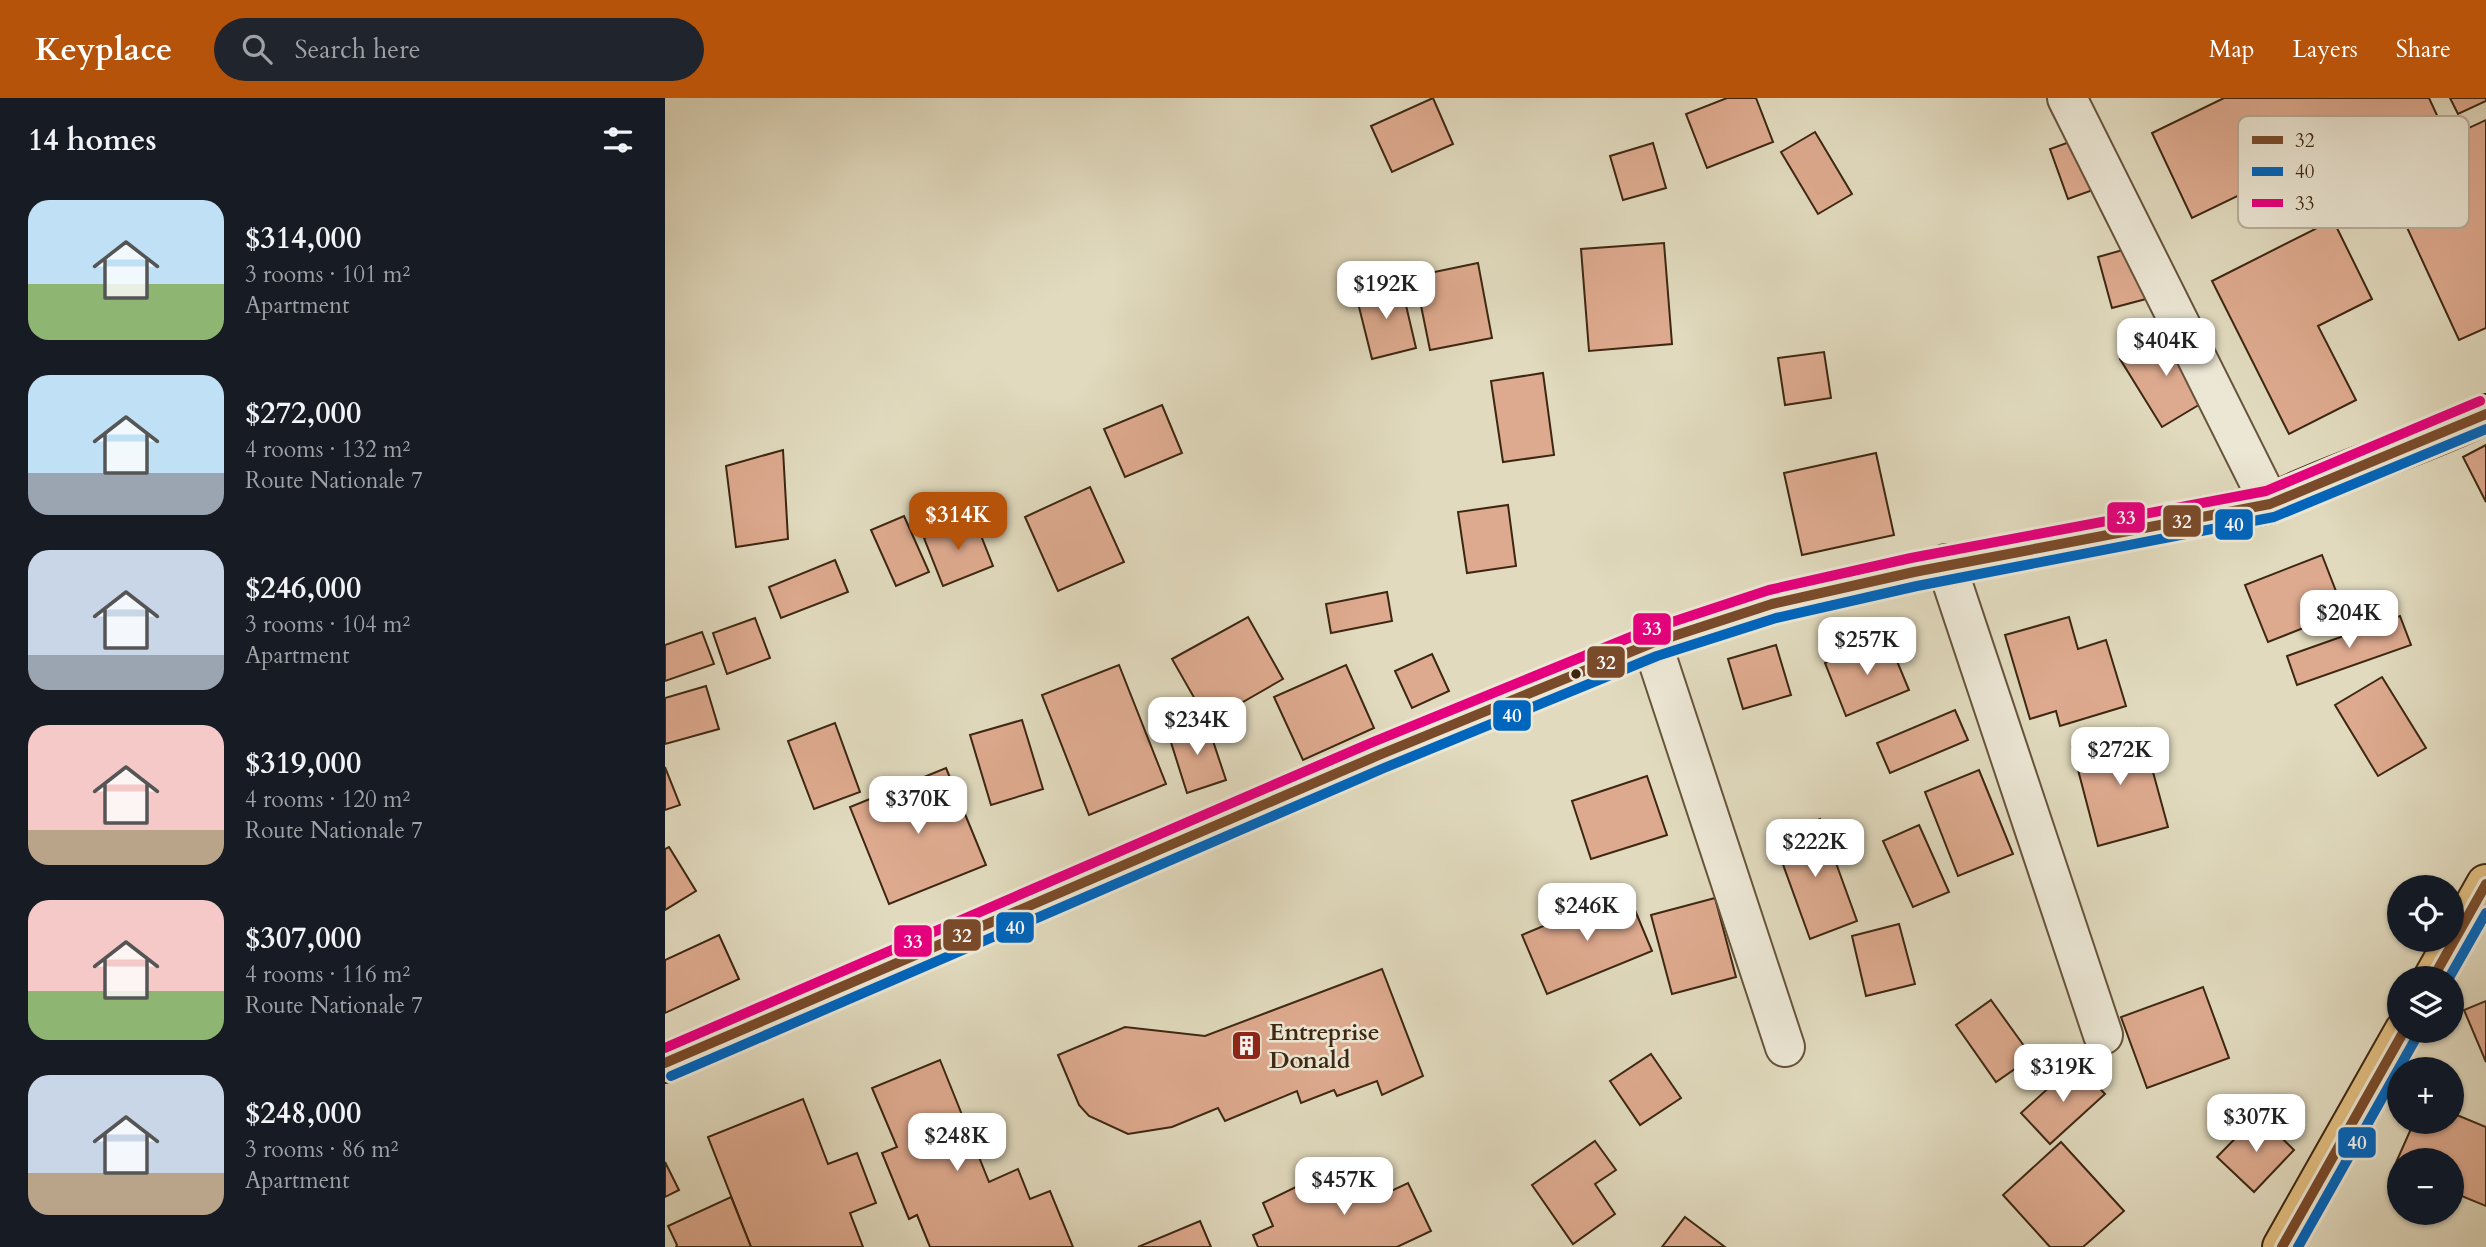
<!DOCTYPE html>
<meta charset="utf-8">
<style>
body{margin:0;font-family:Cardo,serif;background:#20242c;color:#f1f3f6;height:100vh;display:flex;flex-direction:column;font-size:26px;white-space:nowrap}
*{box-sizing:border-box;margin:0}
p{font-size:23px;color:#9ea1a6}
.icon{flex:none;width:38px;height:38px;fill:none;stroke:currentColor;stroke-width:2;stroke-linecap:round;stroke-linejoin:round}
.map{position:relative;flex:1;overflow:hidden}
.sheet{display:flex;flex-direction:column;background:#171b24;width:665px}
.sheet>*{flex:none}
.tools{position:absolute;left:1722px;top:777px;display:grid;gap:14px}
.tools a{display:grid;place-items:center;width:77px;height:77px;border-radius:50%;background:#171b24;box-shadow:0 2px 5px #0004;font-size:35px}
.price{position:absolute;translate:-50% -60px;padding:0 16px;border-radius:14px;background:#fff;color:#222;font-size:23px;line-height:46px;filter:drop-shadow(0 2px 4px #0008)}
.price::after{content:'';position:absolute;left:50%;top:42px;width:21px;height:16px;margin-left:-10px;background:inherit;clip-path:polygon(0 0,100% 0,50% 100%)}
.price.on{background:#b45309;color:#fff}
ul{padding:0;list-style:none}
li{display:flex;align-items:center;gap:21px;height:175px;padding:0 28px}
li span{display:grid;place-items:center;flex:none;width:196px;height:140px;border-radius:21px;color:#555}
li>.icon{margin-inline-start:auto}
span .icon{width:84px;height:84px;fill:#fffc;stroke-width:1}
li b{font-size:30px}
h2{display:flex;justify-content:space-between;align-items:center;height:84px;padding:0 28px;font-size:30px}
header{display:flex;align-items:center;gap:42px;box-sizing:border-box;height:98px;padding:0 35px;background:#b45309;color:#fff}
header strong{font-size:33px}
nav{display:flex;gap:38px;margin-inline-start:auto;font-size:24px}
.search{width:490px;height:63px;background:#20242c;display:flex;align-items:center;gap:18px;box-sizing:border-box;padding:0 24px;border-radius:38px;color:#9ea1a6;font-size:26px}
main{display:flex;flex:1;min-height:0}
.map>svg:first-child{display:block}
.building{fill:#deaa8f;stroke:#3d2711;stroke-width:2}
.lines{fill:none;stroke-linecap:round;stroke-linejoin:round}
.street-casing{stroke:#66543c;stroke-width:42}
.secondary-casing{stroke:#3d2711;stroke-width:42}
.primary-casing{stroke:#3d2711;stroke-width:42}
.street{stroke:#ece7d5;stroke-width:38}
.secondary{stroke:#ece7d5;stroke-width:38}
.primary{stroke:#e0bd7f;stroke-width:38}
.bus-1-casing{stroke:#ece7d5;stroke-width:16}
.bus-2-casing{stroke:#ece7d5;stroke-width:16}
.bus-3-casing{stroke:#ece7d5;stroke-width:16}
.bus-1{stroke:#7a4b2a;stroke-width:10}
.bus-2{stroke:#0065bd;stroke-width:10}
.bus-3{stroke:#e5007d;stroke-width:10}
.bus-dot{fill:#3d2711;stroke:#ece7d5;stroke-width:2.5}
.labels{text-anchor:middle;stroke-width:5;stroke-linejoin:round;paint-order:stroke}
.poi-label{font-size:24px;font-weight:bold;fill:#3d2711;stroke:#ece7d5;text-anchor:start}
.key{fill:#ece7d5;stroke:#b8ad9a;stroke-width:2}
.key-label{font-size:19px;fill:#3d2711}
.line-badge{stroke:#ece7d5;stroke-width:2.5}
.badge-label{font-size:19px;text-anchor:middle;font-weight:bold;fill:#fff}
</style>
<header>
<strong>Keyplace</strong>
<div class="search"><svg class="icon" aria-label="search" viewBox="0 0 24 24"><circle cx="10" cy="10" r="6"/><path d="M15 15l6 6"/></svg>Search here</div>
<nav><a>Map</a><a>Layers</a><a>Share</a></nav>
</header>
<main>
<section class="sheet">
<h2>14 homes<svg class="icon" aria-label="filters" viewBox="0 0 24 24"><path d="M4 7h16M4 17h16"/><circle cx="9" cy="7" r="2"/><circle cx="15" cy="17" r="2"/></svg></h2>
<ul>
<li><span style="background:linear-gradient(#bfe0f5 60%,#8fb573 0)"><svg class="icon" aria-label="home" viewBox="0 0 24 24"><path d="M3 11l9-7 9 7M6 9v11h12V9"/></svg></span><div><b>$314,000</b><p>3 rooms · 101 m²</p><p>Apartment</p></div></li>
<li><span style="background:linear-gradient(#bfe0f5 70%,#9aa5b1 0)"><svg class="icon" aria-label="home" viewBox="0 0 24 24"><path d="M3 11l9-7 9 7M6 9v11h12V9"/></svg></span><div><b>$272,000</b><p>4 rooms · 132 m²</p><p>Route Nationale 7</p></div></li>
<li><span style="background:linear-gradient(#c9d6e8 75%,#9aa5b1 0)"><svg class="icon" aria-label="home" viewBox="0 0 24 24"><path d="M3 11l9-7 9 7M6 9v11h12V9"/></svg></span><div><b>$246,000</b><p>3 rooms · 104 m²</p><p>Apartment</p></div></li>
<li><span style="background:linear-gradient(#f6c9c9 75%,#b9a48a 0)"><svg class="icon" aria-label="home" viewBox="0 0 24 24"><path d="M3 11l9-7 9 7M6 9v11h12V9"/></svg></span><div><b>$319,000</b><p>4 rooms · 120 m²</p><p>Route Nationale 7</p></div></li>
<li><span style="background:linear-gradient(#f6c9c9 65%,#8fb573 0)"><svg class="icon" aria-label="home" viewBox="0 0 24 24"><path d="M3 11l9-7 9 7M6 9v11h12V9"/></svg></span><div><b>$307,000</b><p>4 rooms · 116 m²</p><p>Route Nationale 7</p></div></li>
<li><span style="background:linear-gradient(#c9d6e8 70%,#b9a48a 0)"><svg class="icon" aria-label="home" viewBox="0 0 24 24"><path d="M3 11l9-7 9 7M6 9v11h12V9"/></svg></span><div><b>$248,000</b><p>3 rooms · 86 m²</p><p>Apartment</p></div></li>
</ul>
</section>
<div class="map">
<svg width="1821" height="1149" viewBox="0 0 1821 1149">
<rect width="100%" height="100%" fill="#e1dabe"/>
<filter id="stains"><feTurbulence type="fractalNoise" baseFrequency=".00286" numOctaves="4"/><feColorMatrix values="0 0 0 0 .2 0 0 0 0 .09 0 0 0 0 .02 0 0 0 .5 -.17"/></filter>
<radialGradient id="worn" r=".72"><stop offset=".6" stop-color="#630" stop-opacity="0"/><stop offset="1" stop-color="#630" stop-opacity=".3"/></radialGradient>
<g class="building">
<path d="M 768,0 L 788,46 L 727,74 L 706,28 Z"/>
<path d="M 1062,0 L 1091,0 L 1108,44 L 1042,70 L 1021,16 Z"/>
<path d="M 1559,0 L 1764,0 L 1777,28 L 1706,62 L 1695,39 L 1527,120 L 1487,35 Z"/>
<path d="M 1785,0 L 1821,0 L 1821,3 L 1793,16 Z"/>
<path d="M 1821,22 L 1821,230 L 1794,242 L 1715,71 Z"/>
<path d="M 1150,34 L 1187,96 L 1153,116 L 1116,54 Z"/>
<path d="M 1410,42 L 1428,92 L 1403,101 L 1385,51 Z"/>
<path d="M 988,45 L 1001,90 L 958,102 L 945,58 Z"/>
<path d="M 1668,122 L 1707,201 L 1653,228 L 1691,302 L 1624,336 L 1547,183 Z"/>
<path d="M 1486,144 L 1500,196 L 1447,210 L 1433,159 Z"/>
<path d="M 999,145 L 1007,246 L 924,253 L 916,151 Z"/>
<path d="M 813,165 L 827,240 L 765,252 L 750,178 Z"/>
<path d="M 736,186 L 751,250 L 707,261 L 691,197 Z"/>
<path d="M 1506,230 L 1547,299 L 1497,329 L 1455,261 Z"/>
<path d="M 1159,254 L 1166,300 L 1120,307 L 1113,260 Z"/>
<path d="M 878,275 L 889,357 L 838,364 L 826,283 Z"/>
<path d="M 497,307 L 517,355 L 460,379 L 439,331 Z"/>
<path d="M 1821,347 L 1821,404 L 1798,359 Z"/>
<path d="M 118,352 L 123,441 L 71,449 L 61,368 Z"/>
<path d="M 1211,355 L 1229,437 L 1137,457 L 1119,375 Z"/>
<path d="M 425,389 L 459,464 L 393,493 L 360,419 Z"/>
<path d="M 843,407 L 851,468 L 802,475 L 793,414 Z"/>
<path d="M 239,418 L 264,474 L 231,488 L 206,432 Z"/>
<path d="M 309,420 L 328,468 L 278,488 L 259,440 Z"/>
<path d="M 1657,457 L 1679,514 L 1603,544 L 1580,487 Z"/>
<path d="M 170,462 L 183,494 L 116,520 L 104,489 Z"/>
<path d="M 722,494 L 727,523 L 666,535 L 661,506 Z"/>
<path d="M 1735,518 L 1746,547 L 1632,587 L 1622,558 Z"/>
<path d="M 583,519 L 618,581 L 543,624 L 507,561 Z"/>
<path d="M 1404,519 L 1413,551 L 1441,542 L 1461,608 L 1395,628 L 1391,613 L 1365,621 L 1340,537 Z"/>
<path d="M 90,520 L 105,560 L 62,576 L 48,535 Z"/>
<path d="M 37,534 L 49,566 L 0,583 L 0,547 Z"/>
<path d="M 1222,539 L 1244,592 L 1181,618 L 1160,565 Z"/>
<path d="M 1111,547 L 1126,597 L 1078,611 L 1063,561 Z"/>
<path d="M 767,556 L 784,593 L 747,610 L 730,573 Z"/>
<path d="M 454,567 L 501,686 L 424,717 L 377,597 Z"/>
<path d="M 681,567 L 709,630 L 638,662 L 609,599 Z"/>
<path d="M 1717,579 L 1761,650 L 1713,678 L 1670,607 Z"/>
<path d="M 41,588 L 54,631 L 0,646 L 0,600 Z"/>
<path d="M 1290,612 L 1303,642 L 1225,675 L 1212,645 Z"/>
<path d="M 357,622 L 378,691 L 326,707 L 305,637 Z"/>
<path d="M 541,622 L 561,682 L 522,695 L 503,635 Z"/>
<path d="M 170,625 L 195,694 L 149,711 L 123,643 Z"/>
<path d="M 1476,630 L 1503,729 L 1433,748 L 1407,649 Z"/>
<path d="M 0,669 L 15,707 L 0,712 Z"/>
<path d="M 281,670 L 321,767 L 224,806 L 185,709 Z"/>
<path d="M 1314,672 L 1348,756 L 1293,778 L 1260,694 Z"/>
<path d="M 982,678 L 1002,737 L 926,761 L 907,703 Z"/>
<path d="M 1155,721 L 1192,823 L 1145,841 L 1108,739 Z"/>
<path d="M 1254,727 L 1284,794 L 1248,809 L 1218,743 Z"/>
<path d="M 4,749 L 31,793 L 0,812 L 0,751 Z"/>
<path d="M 962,793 L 987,853 L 882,896 L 857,837 Z"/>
<path d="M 1050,800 L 1071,879 L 1007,896 L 986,817 Z"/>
<path d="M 1234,826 L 1250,886 L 1201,898 L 1187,838 Z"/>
<path d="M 54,837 L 74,881 L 0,915 L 0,862 Z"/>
<path d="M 717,871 L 758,978 L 717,997 L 712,983 L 672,998 L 669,992 L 636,1005 L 632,993 L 560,1023 L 553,1010 L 507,1029 L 463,1036 L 424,1018 L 414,1007 L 393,957 L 460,929 L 540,938 Z"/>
<path d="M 1538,889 L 1564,960 L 1482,990 L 1456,919 Z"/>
<path d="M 1326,902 L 1367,959 L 1331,984 L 1291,927 Z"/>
<path d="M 1821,903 L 1821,964 L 1799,912 Z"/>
<path d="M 986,956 L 1016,1000 L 975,1027 L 945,983 Z"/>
<path d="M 275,962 L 324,1084 L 353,1071 L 365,1101 L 385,1093 L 408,1149 L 265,1149 L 252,1117 L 244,1121 L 217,1055 L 232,1049 L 207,990 Z"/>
<path d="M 1411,965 L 1440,996 L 1385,1046 L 1356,1015 Z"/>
<path d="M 138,1001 L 163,1066 L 192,1055 L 211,1105 L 185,1115 L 198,1149 L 86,1149 L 43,1039 Z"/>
<path d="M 1787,1015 L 1821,1029 L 1821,1108 L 1787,1094 L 1787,1062 L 1734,1062 L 1734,1071 L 1729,1069 L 1749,1024 L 1787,1024 Z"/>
<path d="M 1593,1017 L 1629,1052 L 1589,1094 L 1552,1059 Z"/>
<path d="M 930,1043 L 951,1072 L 930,1086 L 950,1116 L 908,1146 L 867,1087 Z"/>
<path d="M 1396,1044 L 1459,1113 L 1418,1149 L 1385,1149 L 1338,1097 Z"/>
<path d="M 0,1064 L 14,1092 L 0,1099 Z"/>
<path d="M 711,1070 L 722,1095 L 743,1085 L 766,1133 L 732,1149 L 593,1149 L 588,1137 L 608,1128 L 598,1105 L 639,1085 L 647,1100 Z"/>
<path d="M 66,1099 L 86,1149 L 11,1149 L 12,1147 L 3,1128 Z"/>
<path d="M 1020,1119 L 1060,1149 L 997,1149 Z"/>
<path d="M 535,1123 L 546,1149 L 473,1149 Z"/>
</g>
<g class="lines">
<defs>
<g id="street">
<path d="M 1402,0 L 1605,406"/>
<path d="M 1281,466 L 1438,937"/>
<path d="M 987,545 L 1120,949"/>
</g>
<path id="secondary" d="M 0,965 L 714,657 L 987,545 L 1107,506 L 1249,474 L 1605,406 C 1675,371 1751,351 1821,316"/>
<g id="primary">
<path d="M 1768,880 L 1821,786"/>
<path d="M 1617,1149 L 1739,933"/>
</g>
</defs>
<use href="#street" class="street-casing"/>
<use href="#secondary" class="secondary-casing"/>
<use href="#primary" class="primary-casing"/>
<use href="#street" class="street"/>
<use href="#secondary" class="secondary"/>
<use href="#primary" class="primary"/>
<defs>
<g id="bus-1">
<path d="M 1768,880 L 1821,786"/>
<path d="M 0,965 L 714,657 L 987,545 L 1107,506 L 1249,474 L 1605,406 L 1821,316"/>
<path d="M 1617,1149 L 1739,933"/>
</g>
<g id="bus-2">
<path d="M 1784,880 L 1821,815"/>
<path d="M 6,978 L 719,670 L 992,558 L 1111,520 L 1252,488 L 1609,419 L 1821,331"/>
<path d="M 1633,1149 L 1751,940"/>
</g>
<path id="bus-3" d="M 0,950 L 708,644 L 983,532 L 1104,492 L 1246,460 L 1601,393 L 1815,303"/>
</defs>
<use href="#bus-1" class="bus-1-casing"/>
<use href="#bus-2" class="bus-2-casing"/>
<use href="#bus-3" class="bus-3-casing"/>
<use href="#bus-1" class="bus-1"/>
<use href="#bus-2" class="bus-2"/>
<use href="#bus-3" class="bus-3"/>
</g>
<defs>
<symbol id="building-square" viewBox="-11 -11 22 22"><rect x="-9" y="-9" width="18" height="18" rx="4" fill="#8f2418" stroke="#ece7d5"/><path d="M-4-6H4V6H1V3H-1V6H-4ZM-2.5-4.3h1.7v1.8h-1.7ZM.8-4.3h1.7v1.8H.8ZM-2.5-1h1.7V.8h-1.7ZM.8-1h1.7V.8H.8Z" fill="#fff"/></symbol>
</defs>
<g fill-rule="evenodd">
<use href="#building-square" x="564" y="930" width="35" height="35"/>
</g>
<circle class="bus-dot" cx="911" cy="576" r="6"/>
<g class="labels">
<g class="poi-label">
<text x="604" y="942">Entreprise<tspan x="604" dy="28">Donald</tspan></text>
</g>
</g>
<rect x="1573" y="18" width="231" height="112" rx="10" class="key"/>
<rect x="1587" y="38" width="31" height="8" fill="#7a4b2a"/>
<rect x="1587" y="69" width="31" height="9" fill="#0065bd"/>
<rect x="1587" y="101" width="31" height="8" fill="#e5007d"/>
<g class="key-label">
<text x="1630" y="49">32</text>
<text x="1630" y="80">40</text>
<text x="1630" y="112">33</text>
</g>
<g class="line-badge">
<rect x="1441" y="403" width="40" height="33" rx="7" fill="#e5007d"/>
<rect x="1497" y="406" width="40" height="34" rx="7" fill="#7a4b2a"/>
<rect x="1549" y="410" width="40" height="33" rx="7" fill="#0065bd"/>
<rect x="967" y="514" width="40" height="34" rx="7" fill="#e5007d"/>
<rect x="921" y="547" width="40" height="34" rx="7" fill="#7a4b2a"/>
<rect x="827" y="601" width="40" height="33" rx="7" fill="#0065bd"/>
<rect x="330" y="813" width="40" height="33" rx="7" fill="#0065bd"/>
<rect x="277" y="820" width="40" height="34" rx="7" fill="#7a4b2a"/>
<rect x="228" y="826" width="40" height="34" rx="7" fill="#e5007d"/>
<rect x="1672" y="1028" width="40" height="33" rx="7" fill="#0065bd"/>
</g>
<g class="badge-label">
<text x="1461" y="426">33</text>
<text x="1517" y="430">32</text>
<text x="1569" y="433">40</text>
<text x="987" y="537">33</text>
<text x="941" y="571">32</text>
<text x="847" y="624">40</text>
<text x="350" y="836">40</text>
<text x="297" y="844">32</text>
<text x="248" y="850">33</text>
<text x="1692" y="1051">40</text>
</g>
<rect width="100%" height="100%" filter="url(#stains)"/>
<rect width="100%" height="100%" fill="url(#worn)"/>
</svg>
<div class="tools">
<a><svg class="icon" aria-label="locate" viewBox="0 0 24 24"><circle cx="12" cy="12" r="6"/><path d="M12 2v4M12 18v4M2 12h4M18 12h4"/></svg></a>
<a><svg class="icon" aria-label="layers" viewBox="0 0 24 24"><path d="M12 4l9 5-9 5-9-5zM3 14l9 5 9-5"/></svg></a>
<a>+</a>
<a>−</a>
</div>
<b class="price" style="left:721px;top:223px">$192K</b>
<b class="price" style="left:1501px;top:280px">$404K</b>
<b class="price on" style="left:293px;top:454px">$314K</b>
<b class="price" style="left:1684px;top:552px">$204K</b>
<b class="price" style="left:1202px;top:579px">$257K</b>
<b class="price" style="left:532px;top:659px">$234K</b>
<b class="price" style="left:1455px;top:689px">$272K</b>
<b class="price" style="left:253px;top:738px">$370K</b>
<b class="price" style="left:1150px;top:781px">$222K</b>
<b class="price" style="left:922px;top:845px">$246K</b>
<b class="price" style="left:1398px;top:1006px">$319K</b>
<b class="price" style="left:1591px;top:1056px">$307K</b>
<b class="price" style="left:292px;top:1075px">$248K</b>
<b class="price" style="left:679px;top:1119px">$457K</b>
</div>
</main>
